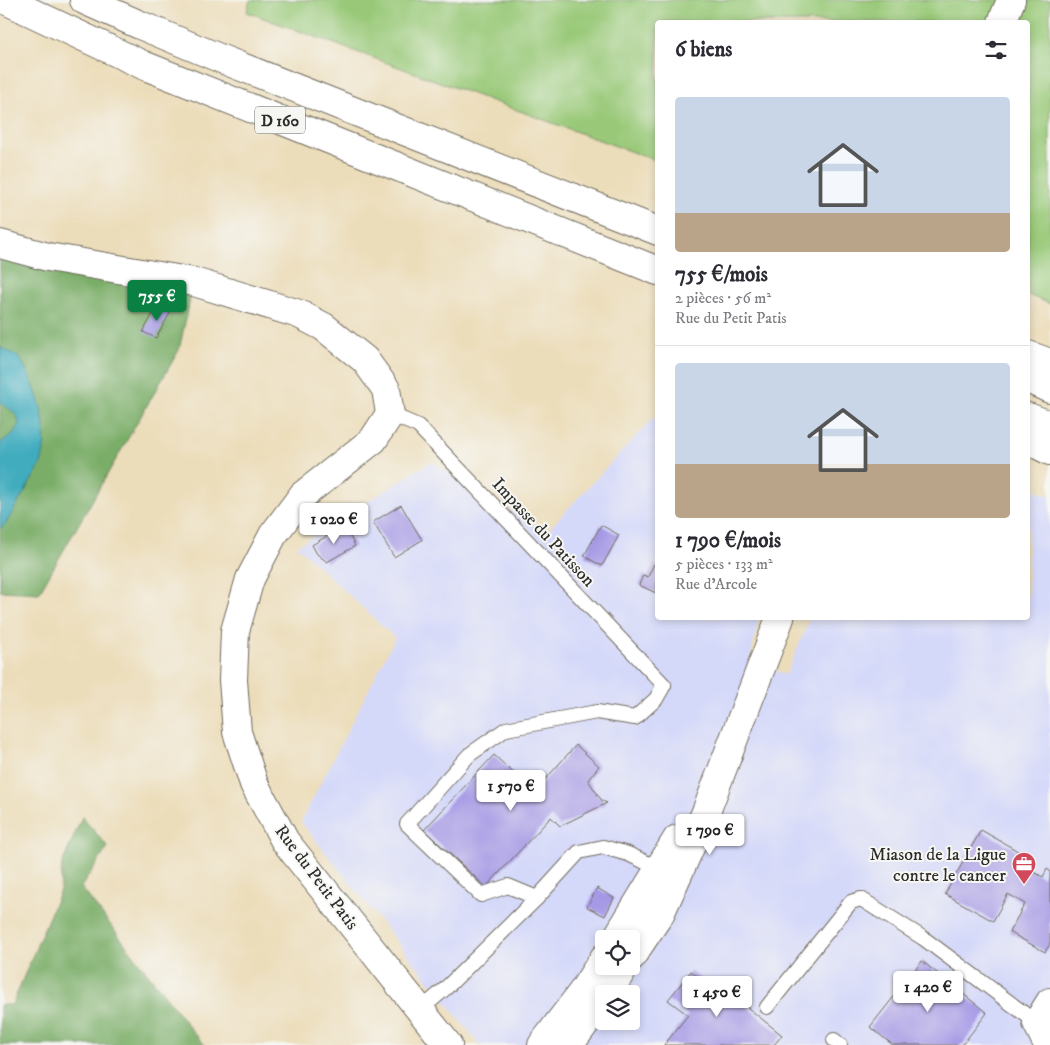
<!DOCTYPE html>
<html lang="fr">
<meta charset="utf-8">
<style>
body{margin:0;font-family:"IM FELL DW Pica",serif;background:#f2f2f3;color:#2b2b33;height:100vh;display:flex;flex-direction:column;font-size:19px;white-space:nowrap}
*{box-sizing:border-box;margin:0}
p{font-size:16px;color:#7c7c81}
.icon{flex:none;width:28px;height:28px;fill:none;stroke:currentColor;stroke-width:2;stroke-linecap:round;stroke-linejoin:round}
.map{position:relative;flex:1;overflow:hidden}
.panel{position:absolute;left:655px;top:20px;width:375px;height:600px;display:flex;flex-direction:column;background:#fff;border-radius:5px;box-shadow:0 2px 8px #0003}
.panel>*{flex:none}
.controls{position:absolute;left:595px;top:930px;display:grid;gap:10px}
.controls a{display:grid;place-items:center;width:45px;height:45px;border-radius:5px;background:#fff;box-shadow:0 2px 8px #0003;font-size:25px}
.price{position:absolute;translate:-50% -42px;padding:0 11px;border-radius:5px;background:#fff;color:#222;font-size:16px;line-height:32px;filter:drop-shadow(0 1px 2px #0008)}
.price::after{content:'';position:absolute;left:50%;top:30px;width:15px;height:11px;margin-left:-8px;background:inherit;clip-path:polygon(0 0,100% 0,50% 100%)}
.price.selected{background:#0b8043;color:#fff}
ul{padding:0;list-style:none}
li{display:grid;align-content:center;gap:10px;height:265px;padding:0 20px}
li+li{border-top:1px solid #e1e1e2}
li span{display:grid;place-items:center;height:155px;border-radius:5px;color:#555}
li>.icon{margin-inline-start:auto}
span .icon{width:90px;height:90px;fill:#fffc;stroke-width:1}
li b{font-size:21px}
h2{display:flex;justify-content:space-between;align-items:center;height:60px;padding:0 20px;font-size:21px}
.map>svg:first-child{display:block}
.built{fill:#d4d8f9;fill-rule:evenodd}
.green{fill:#99c978;stroke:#627a52}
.forest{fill:#7aad68;stroke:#526c4a}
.water{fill:#3facbe;stroke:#356c74}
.building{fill:#a599e5}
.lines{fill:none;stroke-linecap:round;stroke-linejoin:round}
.service-casing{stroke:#6f695d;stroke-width:16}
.minor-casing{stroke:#6f695d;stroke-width:30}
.secondary-casing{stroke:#6f695d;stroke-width:30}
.trunk-casing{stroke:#6f695d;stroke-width:30}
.service{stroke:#fff;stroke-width:14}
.minor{stroke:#fff;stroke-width:28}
.secondary{stroke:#fff;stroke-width:28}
.trunk{stroke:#fff;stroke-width:28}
.labels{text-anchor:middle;stroke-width:4;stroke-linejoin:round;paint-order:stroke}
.shield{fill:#f6f6f2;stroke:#686867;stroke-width:1}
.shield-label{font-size:16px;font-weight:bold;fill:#2b2b2b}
.street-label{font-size:18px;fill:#2b2b2b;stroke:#f6f6f2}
.poi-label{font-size:18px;fill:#2b2b2b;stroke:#f6f6f2;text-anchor:end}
</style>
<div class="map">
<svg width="1050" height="1045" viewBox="0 0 1050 1045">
<rect width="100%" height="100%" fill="#f6f6f2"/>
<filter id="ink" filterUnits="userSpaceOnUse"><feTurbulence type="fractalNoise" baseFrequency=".02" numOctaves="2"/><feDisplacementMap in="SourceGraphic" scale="10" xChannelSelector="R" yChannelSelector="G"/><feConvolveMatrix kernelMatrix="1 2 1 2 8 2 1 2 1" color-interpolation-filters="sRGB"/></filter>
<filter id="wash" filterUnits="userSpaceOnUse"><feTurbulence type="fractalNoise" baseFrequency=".0096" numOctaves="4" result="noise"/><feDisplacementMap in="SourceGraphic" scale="20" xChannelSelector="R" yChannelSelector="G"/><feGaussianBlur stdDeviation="1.12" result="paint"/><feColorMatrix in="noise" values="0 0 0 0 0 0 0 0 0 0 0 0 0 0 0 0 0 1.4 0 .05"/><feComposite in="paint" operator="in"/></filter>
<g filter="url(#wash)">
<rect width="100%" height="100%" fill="#ecddba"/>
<path class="built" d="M 653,418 L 658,422 L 658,618 L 759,618 L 750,660 L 786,675 L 810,618 L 1028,618 L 1028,487 L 1050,496 L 1050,1045 L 480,1045 L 301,822 L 395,638 L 297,546 L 431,462 L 546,532 ZM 604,939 L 631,939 L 631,966 L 604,966 ZM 604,994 L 631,994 L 631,1021 L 604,1021 Z"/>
<path class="green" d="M 250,0 L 1050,0 L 1050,304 L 1028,295 L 1028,22 L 658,22 L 657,161 L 247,12 Z"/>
<g class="forest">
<path d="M 0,255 L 194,282 L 179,350 L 39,593 L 0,591 Z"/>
<path d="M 82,817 L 108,847 L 81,887 L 194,1033 L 205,1045 L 0,1045 L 0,1005 L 12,1005 L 60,890 L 62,864 Z"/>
</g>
<path class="water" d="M 0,347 C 5,350 13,353 17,356 C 21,359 24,365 26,370 C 41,398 50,433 41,464 L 5,525 L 0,529 L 0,443 L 13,434 L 19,424 C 18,413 9,408 0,403 Z"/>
<g id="blocks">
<g class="building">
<path d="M 157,306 L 170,313 L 156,338 L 143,332 Z"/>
<path d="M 401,505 L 422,540 L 394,557 L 373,522 Z"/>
<path d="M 601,525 L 619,535 L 602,566 L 584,556 Z"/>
<path d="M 344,526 L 355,546 L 327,562 L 317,554 L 312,545 Z"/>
<path d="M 654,564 L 658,566 L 656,593 L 639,585 L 643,575 L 648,577 Z"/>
<path d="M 576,745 L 599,766 L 588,780 L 602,801 L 607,803 L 560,826 L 551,817 L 486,887 L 424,830 L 494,755 L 534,792 Z"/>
<path d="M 981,830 L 1030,858 L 1025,867 L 1043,877 L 1047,869 L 1050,871 L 1050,944 L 1045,952 L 1009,932 L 1025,904 L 1008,894 L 993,921 L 945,894 Z"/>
<path d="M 597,888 L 614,898 L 605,916 L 587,907 Z"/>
<path d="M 922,961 L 987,1013 L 962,1045 L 893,1045 L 870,1027 Z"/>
<path d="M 691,971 L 710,986 L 714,981 L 782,1035 L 774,1045 L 664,1045 L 688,1015 L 668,1000 Z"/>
</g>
</g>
</g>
<g filter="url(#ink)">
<use href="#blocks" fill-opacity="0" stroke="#6f695d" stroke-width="1"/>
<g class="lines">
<defs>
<g id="service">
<path d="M 390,414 L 418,426 L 664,685 L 656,699 L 635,718 L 597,712 L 506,729 L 469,755 L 407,824 L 481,895 L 508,886 L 537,898 L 579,852 L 603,847 L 628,854 L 660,869"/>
<path d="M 767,1007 L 851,902 L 861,899 L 923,938 L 1037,1023"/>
<path d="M 420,1010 L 446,988 L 537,898"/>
<path d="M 834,1040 L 840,1045"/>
</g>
<g id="minor">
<path d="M 0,244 L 48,257 L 194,282 L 299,314 L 324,327 L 365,360 L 386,389 L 390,414 L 373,440 L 303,495 L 273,535 L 250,579 L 235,631 L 233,680 L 237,732 L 254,784 L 285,841 L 448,1045"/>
<path d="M 1048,1045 L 1037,1023 L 1050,1002"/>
</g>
<g id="secondary">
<path d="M 1002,22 L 1011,0"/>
<path d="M 616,939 L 677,839"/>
<path d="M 631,957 L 660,914 L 706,812 L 780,618"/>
<path d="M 607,994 L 625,966"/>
<path d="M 542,1045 L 583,991 L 604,958"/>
<path d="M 569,1045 L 604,998"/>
</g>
<g id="trunk">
<path d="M 5,0 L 143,65 L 658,271"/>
<path d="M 84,0 L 140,25 L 224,60 L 658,231"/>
<path d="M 1028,355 L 1050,363"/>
<path d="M 1028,379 L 1050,389"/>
<path d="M 1028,417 L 1050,425"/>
<path d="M 1028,440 L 1050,451"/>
</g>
</defs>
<use href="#service" class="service-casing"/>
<use href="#minor" class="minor-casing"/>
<use href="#secondary" class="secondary-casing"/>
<use href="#trunk" class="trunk-casing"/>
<use href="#service" class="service"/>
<use href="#minor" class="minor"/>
<use href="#secondary" class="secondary"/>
<use href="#trunk" class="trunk"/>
</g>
</g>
<defs>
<symbol id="office-pin" viewBox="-11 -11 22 30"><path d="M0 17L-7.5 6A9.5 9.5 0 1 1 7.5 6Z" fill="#d1495b" stroke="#f6f6f2"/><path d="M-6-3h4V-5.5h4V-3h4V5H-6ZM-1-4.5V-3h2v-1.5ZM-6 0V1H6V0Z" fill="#fff"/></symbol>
</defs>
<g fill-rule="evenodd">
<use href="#office-pin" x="1010" y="850" width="28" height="38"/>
</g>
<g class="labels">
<rect class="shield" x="255" y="106.5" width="50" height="27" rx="4"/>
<g class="shield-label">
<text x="280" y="126">D 160</text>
</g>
<g class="street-label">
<text transform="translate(544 532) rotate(47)" y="6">Impasse du Patisson</text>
<text transform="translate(317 877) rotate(53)" y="6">Rue du Petit Patis</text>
</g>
<g class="poi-label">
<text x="1006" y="860">Miason de la Ligue<tspan x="1006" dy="21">contre le cancer</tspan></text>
</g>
</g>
</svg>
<div class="controls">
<a><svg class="icon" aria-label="locate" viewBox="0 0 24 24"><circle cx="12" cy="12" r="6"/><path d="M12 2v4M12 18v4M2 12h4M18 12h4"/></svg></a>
<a><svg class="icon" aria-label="layers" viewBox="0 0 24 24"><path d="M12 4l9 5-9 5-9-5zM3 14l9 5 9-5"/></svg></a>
</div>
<b class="price selected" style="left:157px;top:322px">755 €</b>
<b class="price" style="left:334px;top:545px">1 020 €</b>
<b class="price" style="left:511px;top:812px">1 570 €</b>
<b class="price" style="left:710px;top:856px">1 790 €</b>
<b class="price" style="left:928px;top:1013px">1 420 €</b>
<b class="price" style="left:717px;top:1018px">1 450 €</b>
<section class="panel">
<h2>6 biens<svg class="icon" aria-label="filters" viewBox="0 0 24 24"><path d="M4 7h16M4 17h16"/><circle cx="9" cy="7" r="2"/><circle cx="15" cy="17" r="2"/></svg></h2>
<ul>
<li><span style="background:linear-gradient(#c9d6e8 75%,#b9a48a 0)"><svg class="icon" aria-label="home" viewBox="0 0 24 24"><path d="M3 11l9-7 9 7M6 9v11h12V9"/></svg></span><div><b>755 €/mois</b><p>2 pièces · 56 m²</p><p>Rue du Petit Patis</p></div></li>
<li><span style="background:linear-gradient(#c9d6e8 65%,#b9a48a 0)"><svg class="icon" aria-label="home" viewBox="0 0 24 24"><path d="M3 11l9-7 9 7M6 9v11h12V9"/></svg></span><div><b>1 790 €/mois</b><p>5 pièces · 133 m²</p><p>Rue d'Arcole</p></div></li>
</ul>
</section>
</div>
